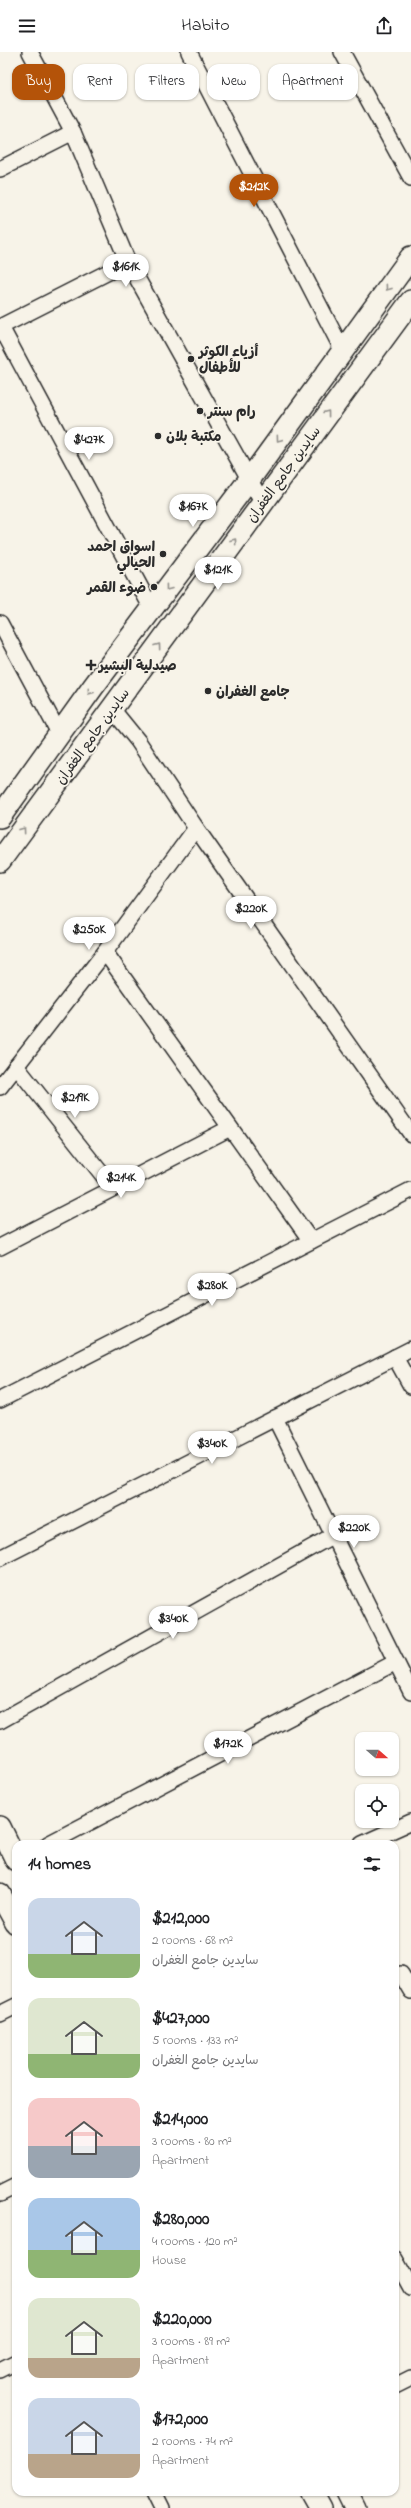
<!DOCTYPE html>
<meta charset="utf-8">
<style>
body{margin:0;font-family:"Indie Flower","Playpen Sans Arabic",sans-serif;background:#f2f2f2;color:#202124;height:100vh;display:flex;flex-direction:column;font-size:15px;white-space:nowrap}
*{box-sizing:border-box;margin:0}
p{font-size:13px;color:#757577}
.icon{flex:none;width:22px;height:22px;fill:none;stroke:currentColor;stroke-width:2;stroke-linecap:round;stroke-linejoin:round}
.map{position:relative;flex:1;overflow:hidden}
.side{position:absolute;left:12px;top:1788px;width:387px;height:656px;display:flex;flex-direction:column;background:#fff;border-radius:12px;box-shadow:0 1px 3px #0004}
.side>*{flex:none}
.banner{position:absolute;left:12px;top:12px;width:387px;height:36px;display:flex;gap:8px}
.needle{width:26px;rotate:110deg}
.tools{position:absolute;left:355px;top:1680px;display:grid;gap:8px}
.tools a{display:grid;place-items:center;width:44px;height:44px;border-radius:8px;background:#fff;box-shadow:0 1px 3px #0004;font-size:20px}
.price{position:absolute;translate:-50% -34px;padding:0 9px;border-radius:14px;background:#fff;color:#222;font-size:13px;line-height:26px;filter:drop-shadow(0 1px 2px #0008)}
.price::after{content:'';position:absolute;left:50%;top:24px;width:12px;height:9px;margin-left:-6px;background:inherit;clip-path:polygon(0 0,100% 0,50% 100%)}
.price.active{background:#b45309;color:#fff}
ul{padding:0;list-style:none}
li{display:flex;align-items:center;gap:12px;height:100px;padding:0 16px}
li span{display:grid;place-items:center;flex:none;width:112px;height:80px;border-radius:12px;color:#555}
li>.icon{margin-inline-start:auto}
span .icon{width:48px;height:48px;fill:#fffc;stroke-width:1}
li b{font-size:17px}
h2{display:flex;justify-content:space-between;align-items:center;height:48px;padding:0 16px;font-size:17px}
.chip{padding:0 14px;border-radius:12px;background:#fff;box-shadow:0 1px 3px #0004;font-size:14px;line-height:36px}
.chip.active{background:#b45309;color:#fff}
header{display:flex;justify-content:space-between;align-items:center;height:52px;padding:0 16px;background:#fff;font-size:18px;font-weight:600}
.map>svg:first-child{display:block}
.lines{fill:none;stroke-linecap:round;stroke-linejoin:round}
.street-casing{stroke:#2b2b2b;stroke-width:18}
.secondary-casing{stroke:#2b2b2b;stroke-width:24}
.street{stroke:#f7f3e8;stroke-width:15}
.secondary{stroke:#f7f3e8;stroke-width:21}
.oneway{stroke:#918f8a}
.poi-dot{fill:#2b2b2b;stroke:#f7f3e8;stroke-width:1.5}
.labels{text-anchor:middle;stroke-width:3.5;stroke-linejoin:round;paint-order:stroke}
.poi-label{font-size:14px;font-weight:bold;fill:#2b2b2b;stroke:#f7f3e8;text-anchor:start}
.street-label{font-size:14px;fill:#2b2b2b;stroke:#f7f3e8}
</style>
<header><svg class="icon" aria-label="menu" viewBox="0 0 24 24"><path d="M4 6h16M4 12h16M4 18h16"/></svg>Habito<svg class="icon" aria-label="share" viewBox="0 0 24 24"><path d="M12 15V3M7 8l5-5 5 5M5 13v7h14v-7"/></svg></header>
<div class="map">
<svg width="411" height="2456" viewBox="0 0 411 2456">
<rect width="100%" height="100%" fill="#f7f3e8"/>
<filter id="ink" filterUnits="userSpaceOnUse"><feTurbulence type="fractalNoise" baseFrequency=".025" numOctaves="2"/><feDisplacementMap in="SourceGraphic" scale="8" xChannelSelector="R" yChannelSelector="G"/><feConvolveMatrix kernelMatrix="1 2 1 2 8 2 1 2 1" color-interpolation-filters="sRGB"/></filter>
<g filter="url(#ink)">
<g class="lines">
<defs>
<g id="street">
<path d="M 30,0 L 73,80 L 128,210 L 262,450"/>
<path d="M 189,0 L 343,299"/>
<path d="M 342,0 L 411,126"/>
<path d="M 0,117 L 73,80"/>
<path d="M 0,275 L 128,210"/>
<path d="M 1,275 L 152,557"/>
<path d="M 0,571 L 60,683"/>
<path d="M 112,657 L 138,689 L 196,776 L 411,1082"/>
<path d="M 105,900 L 311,1189"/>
<path d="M 16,1014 L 113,1136"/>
<path d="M 0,1035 L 105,900 L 196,776"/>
<path d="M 0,1195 L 230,1076"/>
<path d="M 395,1305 L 411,1334"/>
<path d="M 0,1348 L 411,1138"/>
<path d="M 275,1366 L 411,1640"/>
<path d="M 0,1506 L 411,1297"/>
<path d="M 0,1669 L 332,1484"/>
<path d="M 48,1792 L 396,1610"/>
<path d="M 362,1792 L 411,1770"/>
<path d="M 401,1922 L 411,1939"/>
<path d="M 0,1962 L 16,1954"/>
<path d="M 0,2142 L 16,2134"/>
<path d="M 395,2207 L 411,2236"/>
<path d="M 0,2318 L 16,2310"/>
<path d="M 395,2334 L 411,2326"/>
<path d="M 154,2440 L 162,2456"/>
</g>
<g id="secondary">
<path d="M 0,765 L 93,635 L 249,428 L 411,205"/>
<path d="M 0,809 L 411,249"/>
<path d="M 0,1775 L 16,1808"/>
<path d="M 0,1842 L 16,1871"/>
<path d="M 312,2440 L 321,2456"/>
<path d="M 347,2440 L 355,2456"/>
</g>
</defs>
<use href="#street" class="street-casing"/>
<use href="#secondary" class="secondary-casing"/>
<use href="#street" class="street"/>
<use href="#secondary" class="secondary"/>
</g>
<defs><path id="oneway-chevron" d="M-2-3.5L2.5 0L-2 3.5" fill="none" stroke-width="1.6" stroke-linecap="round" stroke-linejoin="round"/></defs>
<g class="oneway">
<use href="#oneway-chevron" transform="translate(388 236) rotate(126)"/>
<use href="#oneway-chevron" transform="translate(327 361) rotate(-53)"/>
<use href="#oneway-chevron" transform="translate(279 387) rotate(126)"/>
<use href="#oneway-chevron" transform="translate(234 489) rotate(-54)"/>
<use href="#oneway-chevron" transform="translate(168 536) rotate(127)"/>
<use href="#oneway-chevron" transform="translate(158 594) rotate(-54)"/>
<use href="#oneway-chevron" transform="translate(90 640) rotate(125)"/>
<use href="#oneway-chevron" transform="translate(23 778) rotate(-54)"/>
</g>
</g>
<g class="poi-dot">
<circle cx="191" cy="307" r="4"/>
<circle cx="200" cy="359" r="4"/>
<circle cx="158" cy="384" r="4"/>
<circle cx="163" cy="502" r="4"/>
<circle cx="154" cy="535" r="4"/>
<path d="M89 607h4v4h4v4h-4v4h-4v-4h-4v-4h4z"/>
<circle cx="208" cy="639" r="4"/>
</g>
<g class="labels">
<g class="poi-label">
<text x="199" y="304">أزياء الكوثر<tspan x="199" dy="16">للأطفال</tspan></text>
<text x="208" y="364">رام سنتر</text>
<text x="166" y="389">مكتبة بلان</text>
<text x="155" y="499" text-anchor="end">اسواق احمد<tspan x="155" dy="16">الحيالي</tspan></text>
<text x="146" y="540" text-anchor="end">ضوء القمر</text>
<text x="99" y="618">صيدلية البشير</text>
<text x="216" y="644">جامع الغفران</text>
</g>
<g class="street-label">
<text transform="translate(283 422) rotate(-54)" y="5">سايدين جامع الغفران</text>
<text transform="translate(92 684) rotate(-54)" y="5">سايدين جامع الغفران</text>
</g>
</g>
</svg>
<div class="tools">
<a><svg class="needle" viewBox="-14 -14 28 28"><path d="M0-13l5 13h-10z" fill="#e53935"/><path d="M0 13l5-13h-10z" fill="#757577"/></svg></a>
<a><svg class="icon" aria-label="locate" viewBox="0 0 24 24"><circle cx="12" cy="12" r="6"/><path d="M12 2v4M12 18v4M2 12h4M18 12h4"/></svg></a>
</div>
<b class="price active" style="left:254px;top:156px">$212K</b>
<b class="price" style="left:126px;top:236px">$161K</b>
<b class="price" style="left:89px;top:409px">$427K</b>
<b class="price" style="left:193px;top:476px">$167K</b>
<b class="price" style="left:218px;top:539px">$121K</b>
<b class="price" style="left:251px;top:878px">$220K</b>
<b class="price" style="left:89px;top:899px">$250K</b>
<b class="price" style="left:75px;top:1067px">$219K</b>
<b class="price" style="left:121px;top:1147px">$214K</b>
<b class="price" style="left:212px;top:1255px">$280K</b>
<b class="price" style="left:212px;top:1413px">$340K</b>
<b class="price" style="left:354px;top:1497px">$220K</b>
<b class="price" style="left:173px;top:1588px">$340K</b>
<b class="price" style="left:228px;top:1713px">$172K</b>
<div class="banner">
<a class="chip active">Buy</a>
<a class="chip">Rent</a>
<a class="chip">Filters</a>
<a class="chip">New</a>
<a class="chip">Apartment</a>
</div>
<section class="side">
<h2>14 homes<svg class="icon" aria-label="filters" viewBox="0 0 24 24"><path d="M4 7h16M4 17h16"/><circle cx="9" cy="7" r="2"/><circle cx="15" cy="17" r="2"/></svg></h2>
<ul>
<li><span style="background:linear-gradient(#c9d6e8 70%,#8fb573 0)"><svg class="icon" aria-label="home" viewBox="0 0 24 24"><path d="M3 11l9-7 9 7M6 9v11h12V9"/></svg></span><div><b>$212,000</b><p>2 rooms · 68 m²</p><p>سايدين جامع الغفران</p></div></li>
<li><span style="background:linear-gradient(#dfe7d0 70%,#8fb573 0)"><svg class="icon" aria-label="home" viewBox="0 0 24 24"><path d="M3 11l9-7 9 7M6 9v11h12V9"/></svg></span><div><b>$427,000</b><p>5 rooms · 133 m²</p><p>سايدين جامع الغفران</p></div></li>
<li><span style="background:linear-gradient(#f6c9c9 60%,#9aa5b1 0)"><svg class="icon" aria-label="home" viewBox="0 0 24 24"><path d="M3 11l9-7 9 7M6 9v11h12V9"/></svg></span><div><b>$214,000</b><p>3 rooms · 80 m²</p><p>Apartment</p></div></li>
<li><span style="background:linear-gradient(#a9c7e8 65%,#8fb573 0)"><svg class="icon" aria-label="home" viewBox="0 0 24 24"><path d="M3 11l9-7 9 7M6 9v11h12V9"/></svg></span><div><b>$280,000</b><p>4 rooms · 120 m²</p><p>House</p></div></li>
<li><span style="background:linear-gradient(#dfe7d0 75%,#b9a48a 0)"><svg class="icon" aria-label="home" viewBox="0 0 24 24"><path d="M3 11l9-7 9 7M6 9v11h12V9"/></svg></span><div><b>$220,000</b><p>3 rooms · 89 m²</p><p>Apartment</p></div></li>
<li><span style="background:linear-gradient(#c9d6e8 70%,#b9a48a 0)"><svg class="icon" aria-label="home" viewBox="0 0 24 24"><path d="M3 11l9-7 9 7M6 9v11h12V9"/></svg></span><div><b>$172,000</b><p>2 rooms · 74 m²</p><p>Apartment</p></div></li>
</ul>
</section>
</div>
